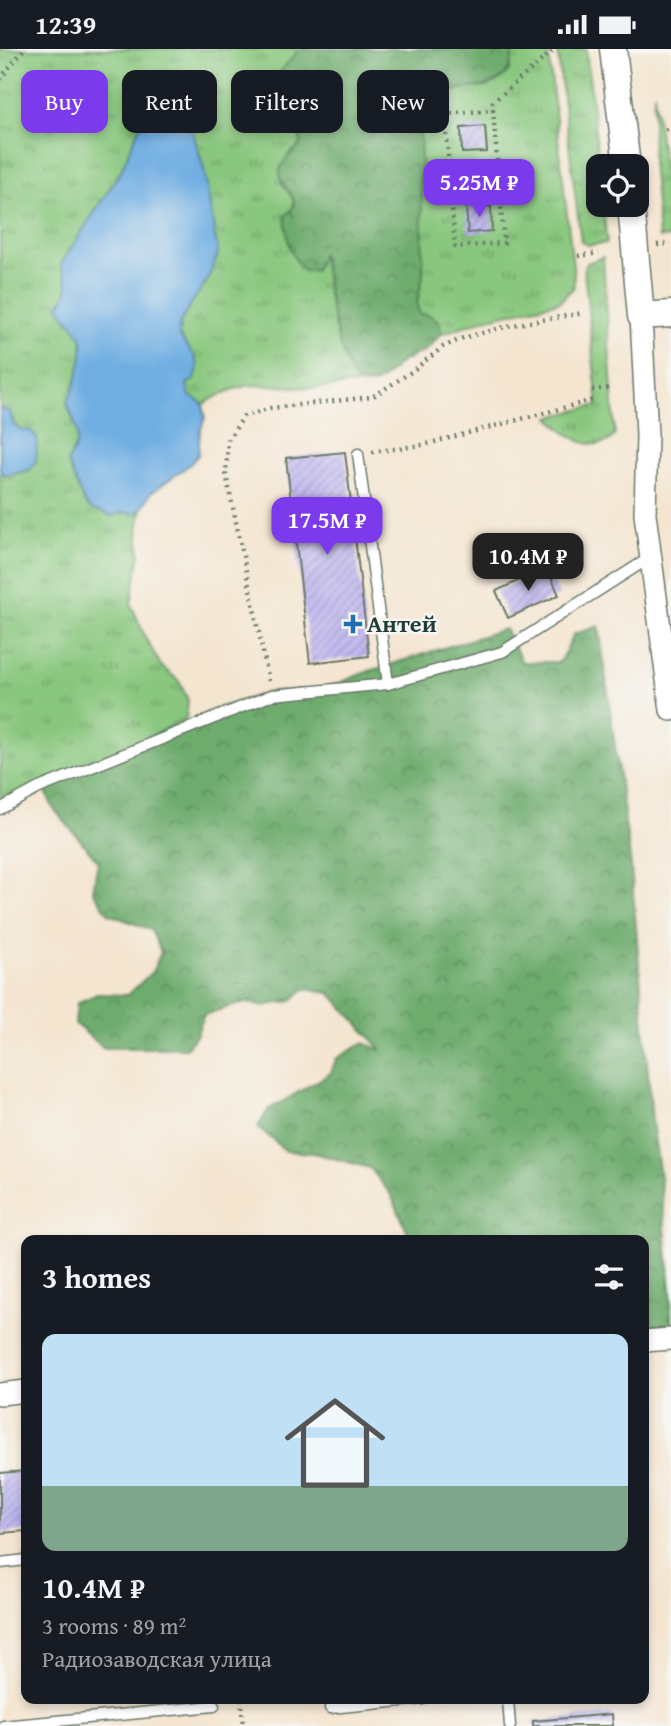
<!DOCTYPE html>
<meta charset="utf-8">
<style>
body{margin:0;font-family:"Gentium Book Plus",serif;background:#242831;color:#f1f3f6;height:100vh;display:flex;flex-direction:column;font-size:26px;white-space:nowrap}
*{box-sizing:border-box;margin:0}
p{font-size:23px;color:#9ea1a6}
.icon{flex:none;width:38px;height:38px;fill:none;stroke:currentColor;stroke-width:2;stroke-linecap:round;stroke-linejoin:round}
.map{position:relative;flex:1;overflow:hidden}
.details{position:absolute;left:21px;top:1186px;width:628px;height:469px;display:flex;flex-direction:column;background:#171b24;border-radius:14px;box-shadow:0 4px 10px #0003}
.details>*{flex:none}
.hud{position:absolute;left:21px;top:21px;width:630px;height:63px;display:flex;gap:14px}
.tools{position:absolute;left:586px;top:105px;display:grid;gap:14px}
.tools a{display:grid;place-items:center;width:63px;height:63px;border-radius:14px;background:#171b24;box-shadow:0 4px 10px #0003;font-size:35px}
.price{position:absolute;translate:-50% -60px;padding:0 16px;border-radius:14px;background:#7c3aed;color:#fff;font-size:23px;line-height:46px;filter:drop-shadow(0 2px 4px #0008)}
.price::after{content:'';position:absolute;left:50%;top:42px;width:21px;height:16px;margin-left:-10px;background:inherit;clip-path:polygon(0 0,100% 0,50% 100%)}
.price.current{background:#222;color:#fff}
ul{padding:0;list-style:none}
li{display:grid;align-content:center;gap:14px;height:371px;padding:0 21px}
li+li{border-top:2px solid #363941}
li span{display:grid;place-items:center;height:217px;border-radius:14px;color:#555}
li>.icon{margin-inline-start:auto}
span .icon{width:126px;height:126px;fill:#fffc;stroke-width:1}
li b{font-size:30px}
h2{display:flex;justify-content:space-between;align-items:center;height:84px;padding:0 21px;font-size:30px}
.tag{padding:0 24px;border-radius:14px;background:#171b24;box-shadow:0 4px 10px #0003;font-size:24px;line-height:63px}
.tag.current{background:#7c3aed;color:#fff}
.status{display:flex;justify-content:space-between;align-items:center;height:49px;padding:0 35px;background:#171b24;direction:ltr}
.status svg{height:19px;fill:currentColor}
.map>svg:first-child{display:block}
.grass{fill:url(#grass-tufts);stroke:#548259;stroke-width:2}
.forest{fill:url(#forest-crowns);stroke:#467450;stroke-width:2}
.water{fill:#6faee2;stroke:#47768b;stroke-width:2}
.building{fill:url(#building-hatch)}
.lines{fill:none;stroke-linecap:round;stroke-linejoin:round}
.service-casing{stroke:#6a786b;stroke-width:13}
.minor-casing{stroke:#6a786b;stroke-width:24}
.tertiary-casing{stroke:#6a786b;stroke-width:29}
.path{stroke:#6a786b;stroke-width:4.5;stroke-dasharray:2 5;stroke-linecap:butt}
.service{stroke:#fff;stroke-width:10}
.minor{stroke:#fff;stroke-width:21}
.tertiary{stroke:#fff;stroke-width:26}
.poi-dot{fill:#1f6fb2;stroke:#f6f6f2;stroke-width:2.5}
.labels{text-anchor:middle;stroke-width:5;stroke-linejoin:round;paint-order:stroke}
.poi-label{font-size:24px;font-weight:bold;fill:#1f3d34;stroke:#f6f6f2;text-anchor:start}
</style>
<div class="status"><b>12:39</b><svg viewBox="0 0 49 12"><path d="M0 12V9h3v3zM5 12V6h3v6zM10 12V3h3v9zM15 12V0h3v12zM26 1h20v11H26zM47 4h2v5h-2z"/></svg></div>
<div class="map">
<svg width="671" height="1677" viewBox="0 0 671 1677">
<defs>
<pattern id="grass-tufts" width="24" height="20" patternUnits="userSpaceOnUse" patternTransform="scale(1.75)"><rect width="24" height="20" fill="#89c77e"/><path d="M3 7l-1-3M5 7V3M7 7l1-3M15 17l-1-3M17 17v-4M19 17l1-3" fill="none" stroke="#6fa368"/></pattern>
<pattern id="forest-crowns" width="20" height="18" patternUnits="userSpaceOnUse" patternTransform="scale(1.75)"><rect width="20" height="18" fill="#6eac6d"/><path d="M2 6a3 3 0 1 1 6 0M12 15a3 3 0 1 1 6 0" fill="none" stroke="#5a8d5a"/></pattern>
<pattern id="building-hatch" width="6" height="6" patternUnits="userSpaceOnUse" patternTransform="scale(1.75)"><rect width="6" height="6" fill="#b9b0ef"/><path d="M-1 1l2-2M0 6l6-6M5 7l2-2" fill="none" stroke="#9690c2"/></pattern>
</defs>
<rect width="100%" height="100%" fill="#f6f6f2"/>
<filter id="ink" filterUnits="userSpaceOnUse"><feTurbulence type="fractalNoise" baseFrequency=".0143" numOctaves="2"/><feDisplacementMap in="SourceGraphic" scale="14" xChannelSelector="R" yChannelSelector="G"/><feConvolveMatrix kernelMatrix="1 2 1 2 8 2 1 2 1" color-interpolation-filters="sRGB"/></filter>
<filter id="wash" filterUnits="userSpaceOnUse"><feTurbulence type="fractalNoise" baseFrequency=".00686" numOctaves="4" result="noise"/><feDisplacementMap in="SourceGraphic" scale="28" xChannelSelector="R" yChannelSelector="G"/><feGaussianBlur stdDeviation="1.57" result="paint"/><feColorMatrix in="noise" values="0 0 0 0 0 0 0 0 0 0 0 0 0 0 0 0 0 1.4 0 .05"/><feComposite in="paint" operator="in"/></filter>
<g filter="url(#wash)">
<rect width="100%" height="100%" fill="#f4e5d0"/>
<g class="grass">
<path d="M 0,0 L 299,0 L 259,54 L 262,76 L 289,82 L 300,87 L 301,96 L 289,105 L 280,132 L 293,150 L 293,158 L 321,203 L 329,252 L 351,325 L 358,335 C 342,337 325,339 309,339 C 259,337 249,328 203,355 L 189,346 L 187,335 L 195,308 L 179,287 L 180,274 L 192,253 L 204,120 L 181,45 L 151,51 L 121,122 L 61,215 C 67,231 72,243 59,256 C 64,269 76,276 81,288 C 87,300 75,341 67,352 C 70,367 82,382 75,398 C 73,404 70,408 68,414 L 84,453 L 112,467 C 123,463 133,465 142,459 L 138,480 L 140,504 L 131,555 L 146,590 L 161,617 L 179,632 L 188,651 L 186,669 C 127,703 60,721 0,753 L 0,424 L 9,426 L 30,381 L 23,382 L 14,375 L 10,363 L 0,359 Z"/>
<path d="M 513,0 L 548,0 L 574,227 L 574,238 L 559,253 L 488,269 L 441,285 L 439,272 L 429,266 L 419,265 L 417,254 L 423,226 L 420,79 L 428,57 L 443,45 L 464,39 L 487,38 L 510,21 Z"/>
<path d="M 557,0 L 586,0 L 599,117 L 598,156 L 603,156 L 607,194 L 587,196 L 581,192 Z"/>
<path d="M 654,44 L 671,178 L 671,188 L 659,189 L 652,112 Z"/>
<path d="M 603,208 L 615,386 C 596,408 563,386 550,368 L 598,356 L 584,221 L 587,214 Z"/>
</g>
<g class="forest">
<path d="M 299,0 L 513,0 C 510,60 450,22 427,58 C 424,64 422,73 420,79 L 423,226 L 417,254 L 419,265 L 429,266 L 439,272 L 441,285 L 426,301 L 401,313 L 383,330 L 372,336 L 358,335 C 332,298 331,248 322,205 L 315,221 L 304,222 C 289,207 287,189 285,167 C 288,164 291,162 293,158 C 301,138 254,132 301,96 L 300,87 L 289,82 L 262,76 L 259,54 L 272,33 Z"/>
<path d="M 599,577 L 631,817 L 652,1072 L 660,1128 L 671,1243 L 671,1275 L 644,1277 L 644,1192 L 412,1192 L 391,1146 L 370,1119 L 314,1104 L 286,1102 L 258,1078 L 268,1061 L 331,1024 L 336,1010 L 364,994 L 382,1001 L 330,944 L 304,940 L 291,952 L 262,957 L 245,953 L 204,966 L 196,987 L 186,999 L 104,999 L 75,975 L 77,954 L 97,945 L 128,946 L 153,922 L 161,903 L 151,881 L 109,865 L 93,842 L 98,812 L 53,759 L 43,735 L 221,658 L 270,643 L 325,640 L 366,623 L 505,580 L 522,613 L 560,613 L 574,585 Z"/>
</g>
<g class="water">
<path d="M 161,39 L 171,39 L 181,45 L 204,120 L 218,205 L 207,232 L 192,253 L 180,274 L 179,287 L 195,308 L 198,318 L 195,330 L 187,335 L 189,346 L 203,355 L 205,368 L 200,383 L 198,406 L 189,416 L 151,444 L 142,459 L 136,464 L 124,463 L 112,467 L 91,460 L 84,453 L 68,414 C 70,408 73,404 75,398 C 82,382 70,367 67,352 C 75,341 87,300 81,288 C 76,276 64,269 59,256 C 72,243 67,231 61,215 L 121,122 L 151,51 Z"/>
<path d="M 0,359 L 10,363 L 14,376 L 22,382 L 30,381 L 37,389 L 36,412 L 30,421 L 9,426 L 0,424 Z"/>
</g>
<g id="blocks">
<g class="building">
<path d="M 485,77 L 487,103 L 462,104 L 461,79 Z"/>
<path d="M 491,157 L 492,182 L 468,184 L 466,158 Z"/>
<path d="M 345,403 L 369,607 L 310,614 L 286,409 Z"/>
<path d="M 547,519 L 559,546 L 508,569 L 496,542 Z"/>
<path d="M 26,1422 L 26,1482 L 0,1484 L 0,1424 Z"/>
<path d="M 612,1665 L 613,1677 L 533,1677 L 533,1672 Z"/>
</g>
</g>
</g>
<g filter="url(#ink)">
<use href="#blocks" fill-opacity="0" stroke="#6a786b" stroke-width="2"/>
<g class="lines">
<defs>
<g id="service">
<path d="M 358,405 L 388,635"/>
<path d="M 0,760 L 39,739 L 272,646 L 388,635 L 502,603 L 651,508"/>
<path d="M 0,1514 L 26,1511"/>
<path d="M 508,1650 L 510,1677"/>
<path d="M 330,1659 L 423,1650"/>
<path d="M 3,1677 L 214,1657"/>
</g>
<g id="minor">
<path d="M 641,267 L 647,386 L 645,465 L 671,661"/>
<path d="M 644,1292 L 671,1290"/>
<path d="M 0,1345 L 26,1342"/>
</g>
<g id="tertiary">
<path d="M 613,0 L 627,117"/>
<path d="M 631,156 L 641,267 L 671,265"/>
</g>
</defs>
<use href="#service" class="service-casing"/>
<use href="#minor" class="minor-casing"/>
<use href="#tertiary" class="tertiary-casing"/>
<g class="path">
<path d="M 0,30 L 24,0"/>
<path d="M 493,61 L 504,194 L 455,198 L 445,65 L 493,61 L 493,53 L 554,1"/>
<path d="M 665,81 L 671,77"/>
<path d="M 450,133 L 499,129"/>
<path d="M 657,196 L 671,194"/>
<path d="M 578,207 L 599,204"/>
<path d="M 592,341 L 611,339"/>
<path d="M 372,403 L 423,396 L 593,351"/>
<path d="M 269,632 L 226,425 L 228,391 L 244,367 L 271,359 L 372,348 L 411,323 L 443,298 L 463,289 L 512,276 L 584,264"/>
<path d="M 241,1650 L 243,1677"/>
</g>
<use href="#service" class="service"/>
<use href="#minor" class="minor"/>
<use href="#tertiary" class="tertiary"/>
</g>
</g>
<path class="poi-dot" d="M349.5 564.5h7v7h7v7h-7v7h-7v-7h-7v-7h7z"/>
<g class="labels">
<g class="poi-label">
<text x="367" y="583">Антей</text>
</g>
</g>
</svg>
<div class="tools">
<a><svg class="icon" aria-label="locate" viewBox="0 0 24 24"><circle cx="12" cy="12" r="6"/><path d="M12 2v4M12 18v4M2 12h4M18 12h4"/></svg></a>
</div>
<b class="price" style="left:479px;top:170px">5.25M ₽</b>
<b class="price" style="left:327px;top:508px">17.5M ₽</b>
<b class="price current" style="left:528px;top:544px">10.4M ₽</b>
<div class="hud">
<a class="tag current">Buy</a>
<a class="tag">Rent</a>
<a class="tag">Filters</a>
<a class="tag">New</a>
</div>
<section class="details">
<h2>3 homes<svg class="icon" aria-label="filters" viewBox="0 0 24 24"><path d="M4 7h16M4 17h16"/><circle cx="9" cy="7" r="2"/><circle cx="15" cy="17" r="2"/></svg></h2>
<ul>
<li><span style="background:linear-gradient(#bfe0f5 70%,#7fa58c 0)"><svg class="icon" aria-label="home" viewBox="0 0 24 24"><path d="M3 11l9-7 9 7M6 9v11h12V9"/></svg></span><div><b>10.4M ₽</b><p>3 rooms · 89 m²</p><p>Радиозаводская улица</p></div></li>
</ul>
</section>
</div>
